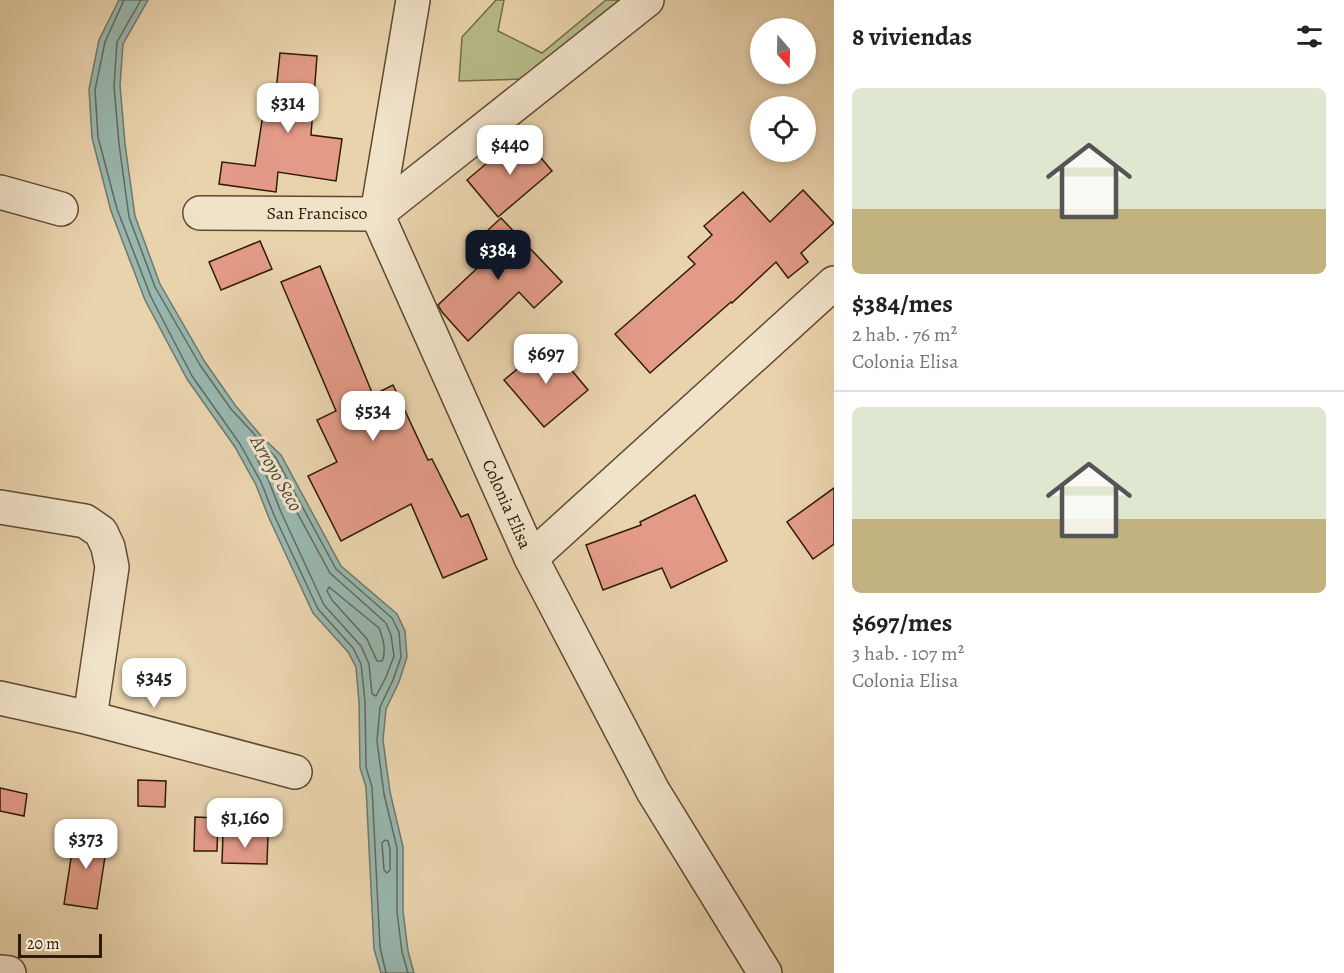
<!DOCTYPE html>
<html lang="es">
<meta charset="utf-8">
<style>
body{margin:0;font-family:Alegreya,serif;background:#f6f6f6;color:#222;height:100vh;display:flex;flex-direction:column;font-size:22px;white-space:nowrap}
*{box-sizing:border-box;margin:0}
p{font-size:20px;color:#767676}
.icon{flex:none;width:33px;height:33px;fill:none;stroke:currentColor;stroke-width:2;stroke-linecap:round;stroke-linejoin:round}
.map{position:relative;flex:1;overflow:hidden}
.sheet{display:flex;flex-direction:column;background:#fff;width:510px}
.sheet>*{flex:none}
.needle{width:39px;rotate:160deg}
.tools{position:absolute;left:750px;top:18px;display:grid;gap:12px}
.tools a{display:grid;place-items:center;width:66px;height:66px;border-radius:50%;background:#fff;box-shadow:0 3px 9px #0003;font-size:30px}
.scale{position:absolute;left:18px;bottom:15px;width:84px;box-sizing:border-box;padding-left:6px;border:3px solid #2f1b08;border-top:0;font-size:16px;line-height:21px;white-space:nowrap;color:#2f1b08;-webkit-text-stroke:4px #f1e2ca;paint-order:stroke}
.price{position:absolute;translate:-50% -51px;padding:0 14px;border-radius:12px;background:#fff;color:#222;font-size:20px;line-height:39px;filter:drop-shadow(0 2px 3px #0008)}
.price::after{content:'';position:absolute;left:50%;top:36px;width:18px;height:14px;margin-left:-9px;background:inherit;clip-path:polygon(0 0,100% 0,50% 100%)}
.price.on{background:#111827;color:#fff}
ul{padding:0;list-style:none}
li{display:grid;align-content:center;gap:12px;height:318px;padding:0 18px}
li+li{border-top:2px solid #e0e0e0}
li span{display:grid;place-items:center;height:186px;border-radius:9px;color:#555}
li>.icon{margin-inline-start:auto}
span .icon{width:108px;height:108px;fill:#fffc;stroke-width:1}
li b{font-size:26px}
h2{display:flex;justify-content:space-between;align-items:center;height:72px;padding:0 18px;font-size:26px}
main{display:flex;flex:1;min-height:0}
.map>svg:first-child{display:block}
.green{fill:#b6bc8a;stroke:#726c49;stroke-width:1.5}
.water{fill:#98b7af;stroke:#6e796c;stroke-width:1.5}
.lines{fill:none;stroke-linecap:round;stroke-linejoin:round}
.shore{stroke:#64695c;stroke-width:1.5}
.building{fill:#e39b88;stroke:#2f1b08;stroke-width:1.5}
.minor-casing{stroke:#5e4931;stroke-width:36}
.minor{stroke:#f1e2ca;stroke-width:33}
.labels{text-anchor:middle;stroke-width:6;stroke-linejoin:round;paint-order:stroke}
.street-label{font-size:18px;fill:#2f1b08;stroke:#f1e2ca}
.water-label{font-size:20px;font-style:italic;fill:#4e4a3a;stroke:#f1e2ca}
</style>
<main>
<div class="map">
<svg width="834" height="973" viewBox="0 0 834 973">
<rect width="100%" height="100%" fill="#e9d3ad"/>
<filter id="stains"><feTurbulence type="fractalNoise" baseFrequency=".00333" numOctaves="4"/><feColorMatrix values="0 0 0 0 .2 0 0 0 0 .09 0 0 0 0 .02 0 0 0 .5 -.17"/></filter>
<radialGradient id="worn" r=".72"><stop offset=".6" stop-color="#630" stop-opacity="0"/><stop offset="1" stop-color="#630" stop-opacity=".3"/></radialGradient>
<path class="green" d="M 496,0 L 504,0 L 498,31 L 542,53 L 606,0 L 647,0 L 556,78 L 459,81 L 462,37 Z"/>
<path class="water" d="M 119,0 L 148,0 L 123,44 L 120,85 L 125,144 L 135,216 L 160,284 L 205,362 L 235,405 L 262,437 L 281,455 L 341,566 L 397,614 L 405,631 L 407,657 L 399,682 L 386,709 L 383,740 L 390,792 L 403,847 L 403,911 L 408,951 L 414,973 L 381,973 L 374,949 L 366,787 L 360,768 L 359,702 L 356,667 L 348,652 L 313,613 L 269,518 L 256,485 L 235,447 L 187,379 L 145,300 L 111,211 L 92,138 L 89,89 L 99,40 Z"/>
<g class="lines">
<g class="shore">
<path d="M 124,0 L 105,42 L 95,90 L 98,137 L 117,209 L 151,297 L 192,376 L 240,444 L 261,482 L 274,515 L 318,609 L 353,648 L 361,664 L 365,701 L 366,767 L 372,787 L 380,947 L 386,973"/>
<path d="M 141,0 L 117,42 L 114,86 L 119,144 L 129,217 L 155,287 L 200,365 L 231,409 L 276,458 L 336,569 L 392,618 L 399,632 L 401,657 L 393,680 L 380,707 L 377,741 L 384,794 L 397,848 L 397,912 L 402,952 L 408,973"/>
<path d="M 257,453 L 261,454 L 270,463 L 330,573 L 386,623 L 391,635 L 394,656 L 386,677 L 376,696 L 372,694 L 369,664 L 361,646 L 324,605 L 281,512 L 268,479 L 256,457 Z"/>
<path d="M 329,587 L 379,628 C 383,638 387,651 382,661 L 377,661 L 367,639 L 332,600 L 327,591 Z"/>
<path d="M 385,840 L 388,841 L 390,849 L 390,870 L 387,873 L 384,870 L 382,843 Z"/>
</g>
</g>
<g class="building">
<path d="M 280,53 L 317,56 L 311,135 L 342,139 L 336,181 L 278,172 L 276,192 L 219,184 L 222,162 L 255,166 L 264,108 L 274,110 Z"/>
<path d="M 521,134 L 552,171 L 498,217 L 467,180 Z"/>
<path d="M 803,190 L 834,223 L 801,253 L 808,262 L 788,278 L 776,262 L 732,303 L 731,302 L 650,373 L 615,334 L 695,264 L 688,257 L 712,235 L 704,226 L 743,192 L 770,222 Z"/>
<path d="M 501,218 L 562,282 L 534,308 L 519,292 L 468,341 L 442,312 L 438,305 L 487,259 L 473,244 Z"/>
<path d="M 260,241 L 272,269 L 221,290 L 209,262 Z"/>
<path d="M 320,266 L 373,395 L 393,385 L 428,460 L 432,459 L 461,517 L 468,514 L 487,559 L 443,578 L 411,504 L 341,541 L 308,476 L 337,462 L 317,420 L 336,411 L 281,282 Z"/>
<path d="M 549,343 L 588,390 L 544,427 L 504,380 Z"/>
<path d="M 834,488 L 834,544 L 813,559 L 787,522 Z"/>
<path d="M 695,495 L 727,561 L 671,588 L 662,568 L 603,590 L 586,545 L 641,525 L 640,522 Z"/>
<path d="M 138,780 L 166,781 L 165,807 L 138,806 Z"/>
<path d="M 0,788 L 27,794 L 24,816 L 0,811 Z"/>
<path d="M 195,817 L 218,818 L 217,851 L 194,851 Z"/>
<path d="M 75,832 L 108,837 L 97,909 L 64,904 Z"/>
<path d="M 223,834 L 268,835 L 267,864 L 222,863 Z"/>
</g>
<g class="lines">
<defs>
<g id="minor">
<path d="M 413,0 L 377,214 L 531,558 L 653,791 L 765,973"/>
<path d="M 0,192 L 61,209"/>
<path d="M 200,213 L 377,214 L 647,0"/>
<path d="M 0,507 L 85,521 L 101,532 L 108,547 L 112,567 L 90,718"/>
<path d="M 531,558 L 834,283"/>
<path d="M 0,698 L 90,718 L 295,772"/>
<path d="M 0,972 L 9,973"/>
</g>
</defs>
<use href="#minor" class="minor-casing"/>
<use href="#minor" class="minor"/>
</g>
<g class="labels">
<g class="street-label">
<text x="317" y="219">San Francisco</text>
<text transform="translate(507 504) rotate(66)" y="6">Colonia Elisa</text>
</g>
<g class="water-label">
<text transform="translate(277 473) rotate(60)" y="7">Arroyo Seco</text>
</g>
</g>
<rect width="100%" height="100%" filter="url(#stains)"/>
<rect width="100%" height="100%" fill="url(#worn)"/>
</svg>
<div class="tools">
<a><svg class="needle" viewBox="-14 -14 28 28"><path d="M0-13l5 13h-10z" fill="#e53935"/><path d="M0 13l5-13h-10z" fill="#767676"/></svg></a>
<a><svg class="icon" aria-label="locate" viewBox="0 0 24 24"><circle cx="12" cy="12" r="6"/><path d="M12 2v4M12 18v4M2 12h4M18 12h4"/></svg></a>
</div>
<div class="scale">20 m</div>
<b class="price" style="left:288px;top:134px">$314</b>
<b class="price" style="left:510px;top:176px">$440</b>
<b class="price on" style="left:498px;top:281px">$384</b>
<b class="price" style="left:546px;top:385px">$697</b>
<b class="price" style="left:373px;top:442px">$534</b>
<b class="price" style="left:154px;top:709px">$345</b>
<b class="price" style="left:245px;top:849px">$1,160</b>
<b class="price" style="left:86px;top:870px">$373</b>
</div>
<section class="sheet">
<h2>8 viviendas<svg class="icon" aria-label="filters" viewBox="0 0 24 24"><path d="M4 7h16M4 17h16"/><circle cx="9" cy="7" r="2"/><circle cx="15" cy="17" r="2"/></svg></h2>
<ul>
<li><span style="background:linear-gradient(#dfe7d0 65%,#c2b280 0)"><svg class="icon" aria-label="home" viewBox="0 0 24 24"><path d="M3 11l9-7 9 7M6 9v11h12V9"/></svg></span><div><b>$384/mes</b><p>2 hab. · 76 m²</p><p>Colonia Elisa</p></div></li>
<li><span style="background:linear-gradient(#dfe7d0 60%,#c2b280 0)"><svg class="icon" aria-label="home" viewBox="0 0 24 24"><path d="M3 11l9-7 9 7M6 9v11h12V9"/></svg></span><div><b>$697/mes</b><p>3 hab. · 107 m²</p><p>Colonia Elisa</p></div></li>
</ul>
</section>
</main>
